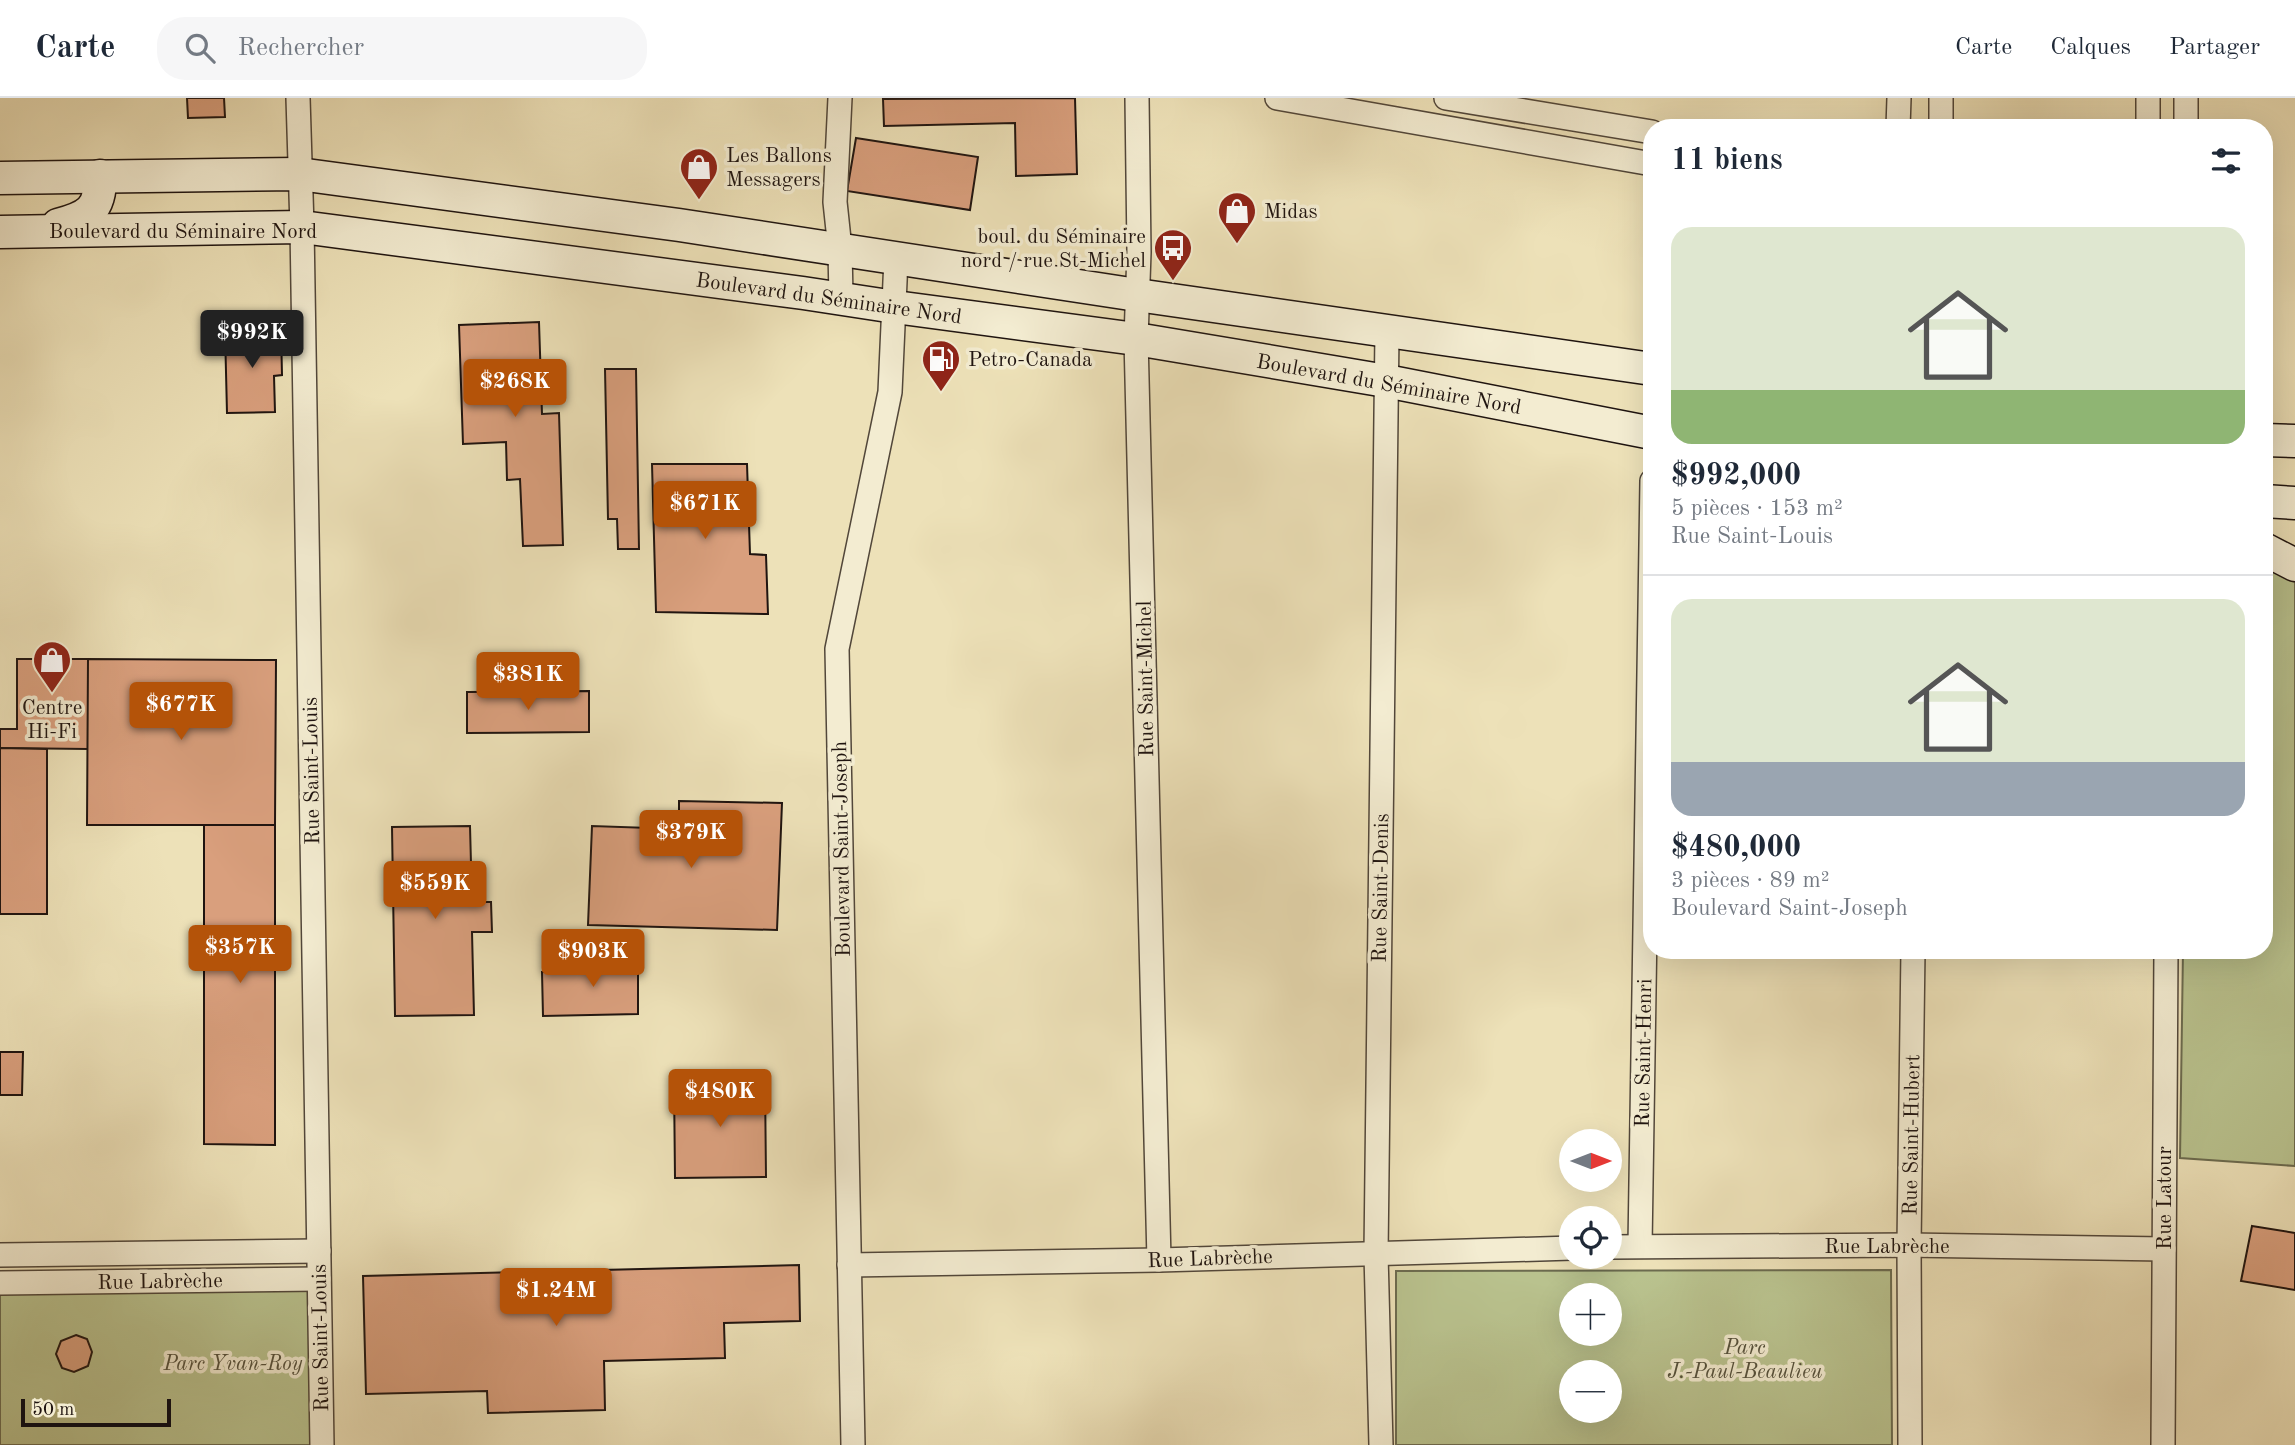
<!DOCTYPE html>
<html lang="fr">
<meta charset="utf-8">
<style>
body{margin:0;font-family:"Old Standard TT",serif;background:#f6f6f7;color:#1f2937;height:100vh;display:flex;flex-direction:column;font-size:26px;white-space:nowrap}
*{box-sizing:border-box;margin:0}
p{font-size:23px;color:#747a83}
.icon{flex:none;width:38px;height:38px;fill:none;stroke:currentColor;stroke-width:2;stroke-linecap:round;stroke-linejoin:round}
.map{position:relative;flex:1;overflow:hidden}
.panel{position:absolute;left:1643px;top:21px;width:630px;height:840px;display:flex;flex-direction:column;background:#fff;border-radius:28px;box-shadow:0 7px 28px #0002}
.panel>*{flex:none}
.needle{width:46px;rotate:90deg}
.controls{position:absolute;left:1559px;top:1031px;display:grid;gap:14px}
.controls a{display:grid;place-items:center;width:63px;height:63px;border-radius:50%;background:#fff;box-shadow:0 7px 28px #0002;font-size:35px}
.scale{position:absolute;left:21px;bottom:18px;width:150px;box-sizing:border-box;padding-left:7px;border:4px solid #1f1410;border-top:0;font-size:19px;line-height:24px;white-space:nowrap;color:#1f1410;-webkit-text-stroke:5px #f3ecd1;paint-order:stroke}
.price{position:absolute;translate:-50% -60px;padding:0 16px;border-radius:7px;background:#b45309;color:#fff;font-size:23px;line-height:46px;filter:drop-shadow(0 2px 4px #0008)}
.price::after{content:'';position:absolute;left:50%;top:42px;width:21px;height:16px;margin-left:-10px;background:inherit;clip-path:polygon(0 0,100% 0,50% 100%)}
.price.current{background:#222;color:#fff}
ul{padding:0;list-style:none}
li{display:grid;align-content:center;gap:14px;height:371px;padding:0 28px}
li+li{border-top:2px solid #e0e1e3}
li span{display:grid;place-items:center;height:217px;border-radius:21px;color:#555}
li>.icon{margin-inline-start:auto}
span .icon{width:126px;height:126px;fill:#fffc;stroke-width:1}
li b{font-size:30px}
h2{display:flex;justify-content:space-between;align-items:center;height:84px;padding:0 28px;font-size:30px}
header{display:flex;align-items:center;gap:42px;box-sizing:border-box;height:98px;padding:0 35px;background:#fff;border-bottom:2px solid #e0e1e3}
header strong{font-size:33px}
nav{display:flex;gap:38px;margin-inline-start:auto;font-size:24px}
.search{width:490px;height:63px;background:#f6f6f7;display:flex;align-items:center;gap:18px;box-sizing:border-box;padding:0 24px;border-radius:28px;color:#747a83;font-size:26px}
.map>svg:first-child{display:block}
.green{fill:#b9c28e;stroke:#6c6b4f;stroke-width:2;fill-rule:evenodd}
.building{fill:#d99f7d;stroke:#1f1410;stroke-width:2}
.lines{fill:none;stroke-linecap:round;stroke-linejoin:round}
.street-casing{stroke:#52473a;stroke-width:26}
.secondary-casing{stroke:#1f1410;stroke-width:35}
.street{stroke:#f3ecd1;stroke-width:23}
.secondary{stroke:#f3ecd1;stroke-width:32}
.labels{text-anchor:middle;stroke-width:7;stroke-linejoin:round;paint-order:stroke}
.poi-label{font-size:21px;fill:#1f1410;stroke:#f3ecd1;text-anchor:start}
.street-label{font-size:21px;fill:#1f1410;stroke:#f3ecd1}
.park-label{font-size:21px;font-style:italic;fill:#55513c;stroke:#f3ecd1}
</style>
<header>
<strong>Carte</strong>
<div class="search"><svg class="icon" aria-label="search" viewBox="0 0 24 24"><circle cx="10" cy="10" r="6"/><path d="M15 15l6 6"/></svg>Rechercher</div>
<nav><a>Carte</a><a>Calques</a><a>Partager</a></nav>
</header>
<div class="map">
<svg width="2295" height="1347" viewBox="0 0 2295 1347">
<rect width="100%" height="100%" fill="#ede1b8"/>
<filter id="stains"><feTurbulence type="fractalNoise" baseFrequency=".00286" numOctaves="4"/><feColorMatrix values="0 0 0 0 .2 0 0 0 0 .09 0 0 0 0 .02 0 0 0 .5 -.17"/></filter>
<radialGradient id="worn" r=".72"><stop offset=".6" stop-color="#630" stop-opacity="0"/><stop offset="1" stop-color="#630" stop-opacity=".3"/></radialGradient>
<g class="green">
<path d="M 2265,453 L 2295,471 L 2295,1068 L 2180,1060 L 2183,852 L 2264,852 Z"/>
<path d="M 1891,1172 L 1892,1347 L 1396,1347 L 1396,1173 ZM 1610,1197 L 1610,1236 L 1572,1236 L 1572,1197 ZM 1610,1274 L 1610,1312 L 1572,1312 L 1572,1274 Z"/>
<path d="M 322,1181 L 323,1347 L 0,1347 L 0,1185 Z"/>
</g>
<g class="building">
<path d="M 187,0 L 224,0 L 225,19 L 188,20 Z"/>
<path d="M 1075,0 L 1077,76 L 1016,78 L 1015,25 L 884,28 L 883,1 Z"/>
<path d="M 856,40 L 978,59 L 970,112 L 847,93 Z"/>
<path d="M 539,224 L 542,316 L 559,315 L 563,447 L 523,448 L 520,381 L 507,382 L 506,344 L 463,346 L 459,227 Z"/>
<path d="M 281,231 L 282,277 L 274,278 L 275,314 L 227,315 L 225,233 Z"/>
<path d="M 605,271 L 636,271 L 639,451 L 618,451 L 617,421 L 608,421 Z"/>
<path d="M 652,366 L 747,366 L 750,456 L 766,457 L 768,516 L 656,514 Z"/>
<path d="M 17,561 L 88,561 L 88,651 L 0,650 L 0,631 L 17,631 Z"/>
<path d="M 88,561 L 276,562 L 275,727 L 87,727 Z"/>
<path d="M 589,593 L 589,634 L 467,635 L 467,594 Z"/>
<path d="M 0,650 L 47,651 L 47,816 L 0,816 Z"/>
<path d="M 679,703 L 782,705 L 777,832 L 588,827 L 592,728 L 679,731 Z"/>
<path d="M 204,727 L 275,727 L 275,1047 L 204,1046 Z"/>
<path d="M 470,728 L 472,804 L 491,804 L 492,834 L 472,834 L 474,917 L 395,918 L 392,729 Z"/>
<path d="M 591,858 L 638,859 L 638,916 L 543,918 L 542,874 L 591,872 Z"/>
<path d="M 0,954 L 23,954 L 22,997 L 0,997 Z"/>
<path d="M 765,983 L 766,1079 L 675,1080 L 674,984 Z"/>
<path d="M 2252,1128 L 2295,1135 L 2295,1192 L 2241,1183 Z"/>
<path d="M 799,1167 L 800,1223 L 724,1225 L 725,1260 L 604,1263 L 605,1312 L 488,1315 L 487,1293 L 366,1296 L 363,1178 Z"/>
<path d="M 76,1237 L 87,1241 L 92,1254 L 88,1268 L 74,1274 L 62,1270 L 56,1256 L 61,1243 Z"/>
</g>
<g class="lines">
<defs>
<g id="street">
<path d="M 298,0 L 302,129 L 322,1347"/>
<path d="M 840,0 L 835,104 L 840,151 L 841,200"/>
<path d="M 1137,0 L 1139,154 L 1136,241 L 1159,1162"/>
<path d="M 1277,0 L 1652,66"/>
<path d="M 1446,0 L 1652,34"/>
<path d="M 1941,0 L 1941,30"/>
<path d="M 2186,0 L 2186,30"/>
<path d="M 1898,30 L 1899,0"/>
<path d="M 2148,30 L 2148,0"/>
<path d="M 1640,1148 L 1652,383"/>
<path d="M 1610,1149 L 1909,1147 L 2164,1151"/>
<path d="M 0,1157 L 319,1153"/>
<path d="M 849,1167 L 1159,1162 L 1572,1150"/>
<path d="M 0,1185 L 319,1181"/>
<path d="M 853,1347 L 837,551 L 890,294 L 896,161"/>
<path d="M 1381,1347 L 1376,1156 L 1387,234"/>
<path d="M 1910,1347 L 1909,1147 L 1913,852"/>
<path d="M 2163,1347 L 2166,852"/>
</g>
<g id="secondary">
<path d="M 0,80 L 299,76 L 679,127 L 1137,197 L 1652,271"/>
<path d="M 58,127 C 88,119 101,112 100,78"/>
<path d="M 0,134 L 302,129 L 803,195 L 895,209 L 1136,241 L 1386,283 L 1652,335"/>
<path d="M 2264,342 L 2295,343"/>
<path d="M 2264,403 L 2295,405"/>
<path d="M 2264,451 L 2295,467"/>
</g>
</defs>
<use href="#street" class="street-casing"/>
<use href="#secondary" class="secondary-casing"/>
<use href="#street" class="street"/>
<use href="#secondary" class="secondary"/>
</g>
<defs>
<symbol id="shop-pin" viewBox="-11 -11 22 30"><path d="M0 17L-7.5 6A9.5 9.5 0 1 1 7.5 6Z" fill="#8f2418" stroke="#f3ecd1"/><path d="M-5-2.5h2.3a2.7 3.5 0 0 1 5.4 0H5L5.5 6h-11ZM-1.5-2.5h3a1.5 2.3 0 0 0-3 0Z" fill="#fff"/></symbol>
<symbol id="bus-pin" viewBox="-11 -11 22 30"><path d="M0 17L-7.5 6A9.5 9.5 0 1 1 7.5 6Z" fill="#8f2418" stroke="#f3ecd1"/><path d="M-5-6H5V4H4V6H2V4H-2V6H-4V4H-5ZM-3.5-4V0h7V-4ZM-3.5 1.2v1.5H-2V1.2ZM2 1.2v1.5H3.5V1.2Z" fill="#fff"/></symbol>
<symbol id="fuel-pin" viewBox="-11 -11 22 30"><path d="M0 17L-7.5 6A9.5 9.5 0 1 1 7.5 6Z" fill="#8f2418" stroke="#f3ecd1"/><path d="M-5.5-6h7V0h2V4h1.3V-2.5L3-4.5l.8-.8L6-3V5H2.5V1h-1V6h-7ZM-4.2-4.7v3.2H.2V-4.7Z" fill="#fff"/></symbol>
</defs>
<g fill-rule="evenodd">
<use href="#shop-pin" x="677" y="47" width="44" height="60"/>
<use href="#shop-pin" x="1215" y="91" width="44" height="60"/>
<use href="#bus-pin" x="1151" y="128" width="44" height="60"/>
<use href="#fuel-pin" x="919" y="239" width="44" height="60"/>
<use href="#shop-pin" x="30" y="540" width="44" height="60"/>
</g>
<g class="labels">
<g class="poi-label">
<text x="726" y="64">Les Ballons<tspan x="726" dy="24">Messagers</tspan></text>
<text x="1264" y="120">Midas</text>
<text x="1146" y="145" text-anchor="end">boul. du Séminaire<tspan x="1146" dy="24">nord / rue St-Michel</tspan></text>
<text x="968" y="268">Petro-Canada</text>
<text x="52" y="616" text-anchor="middle">Centre<tspan x="52" dy="24">Hi-Fi</tspan></text>
</g>
<g class="street-label">
<text x="183" y="140">Boulevard du Séminaire Nord</text>
<text transform="translate(829 200) rotate(8)" y="7">Boulevard du Séminaire Nord</text>
<text transform="translate(1389 286) rotate(10)" y="7">Boulevard du Séminaire Nord</text>
<text transform="translate(1145 581) rotate(-91)" y="7">Rue Saint-Michel</text>
<text transform="translate(311 673) rotate(-91)" y="7">Rue Saint-Louis</text>
<text transform="translate(841 751) rotate(-91)" y="7">Boulevard Saint-Joseph</text>
<text transform="translate(1380 790) rotate(-89)" y="7">Rue Saint-Denis</text>
<text transform="translate(1643 955) rotate(-89)" y="7">Rue Saint-Henri</text>
<text transform="translate(1911 1037) rotate(-89)" y="7">Rue Saint-Hubert</text>
<text transform="translate(2164 1100) rotate(-90)" y="7">Rue Latour</text>
<text x="1887" y="1155">Rue Labrèche</text>
<text transform="translate(1210 1160) rotate(-2)" y="7">Rue Labrèche</text>
<text transform="translate(160 1183) rotate(-1)" y="7">Rue Labrèche</text>
<text transform="translate(320 1240) rotate(-91)" y="7">Rue Saint-Louis</text>
</g>
<g class="park-label">
<text x="1745" y="1256">Parc<tspan x="1745" dy="24">J.-Paul-Beaulieu</tspan></text>
<text x="233" y="1272">Parc Yvan-Roy</text>
</g>
</g>
<rect width="100%" height="100%" filter="url(#stains)"/>
<rect width="100%" height="100%" fill="url(#worn)"/>
</svg>
<div class="controls">
<a><svg class="needle" viewBox="-14 -14 28 28"><path d="M0-13l5 13h-10z" fill="#e53935"/><path d="M0 13l5-13h-10z" fill="#747a83"/></svg></a>
<a><svg class="icon" aria-label="locate" viewBox="0 0 24 24"><circle cx="12" cy="12" r="6"/><path d="M12 2v4M12 18v4M2 12h4M18 12h4"/></svg></a>
<a>+</a>
<a>−</a>
</div>
<div class="scale">50 m</div>
<b class="price current" style="left:252px;top:272px">$992K</b>
<b class="price" style="left:515px;top:321px">$268K</b>
<b class="price" style="left:705px;top:443px">$671K</b>
<b class="price" style="left:528px;top:614px">$381K</b>
<b class="price" style="left:181px;top:644px">$677K</b>
<b class="price" style="left:691px;top:772px">$379K</b>
<b class="price" style="left:435px;top:823px">$559K</b>
<b class="price" style="left:240px;top:887px">$357K</b>
<b class="price" style="left:593px;top:891px">$903K</b>
<b class="price" style="left:720px;top:1031px">$480K</b>
<b class="price" style="left:556px;top:1230px">$1.24M</b>
<section class="panel">
<h2>11 biens<svg class="icon" aria-label="filters" viewBox="0 0 24 24"><path d="M4 7h16M4 17h16"/><circle cx="9" cy="7" r="2"/><circle cx="15" cy="17" r="2"/></svg></h2>
<ul>
<li><span style="background:linear-gradient(#dfe7d0 75%,#8fb573 0)"><svg class="icon" aria-label="home" viewBox="0 0 24 24"><path d="M3 11l9-7 9 7M6 9v11h12V9"/></svg></span><div><b>$992,000</b><p>5 pièces · 153 m²</p><p>Rue Saint-Louis</p></div></li>
<li><span style="background:linear-gradient(#dfe7d0 75%,#9aa5b1 0)"><svg class="icon" aria-label="home" viewBox="0 0 24 24"><path d="M3 11l9-7 9 7M6 9v11h12V9"/></svg></span><div><b>$480,000</b><p>3 pièces · 89 m²</p><p>Boulevard Saint-Joseph</p></div></li>
</ul>
</section>
</div>
